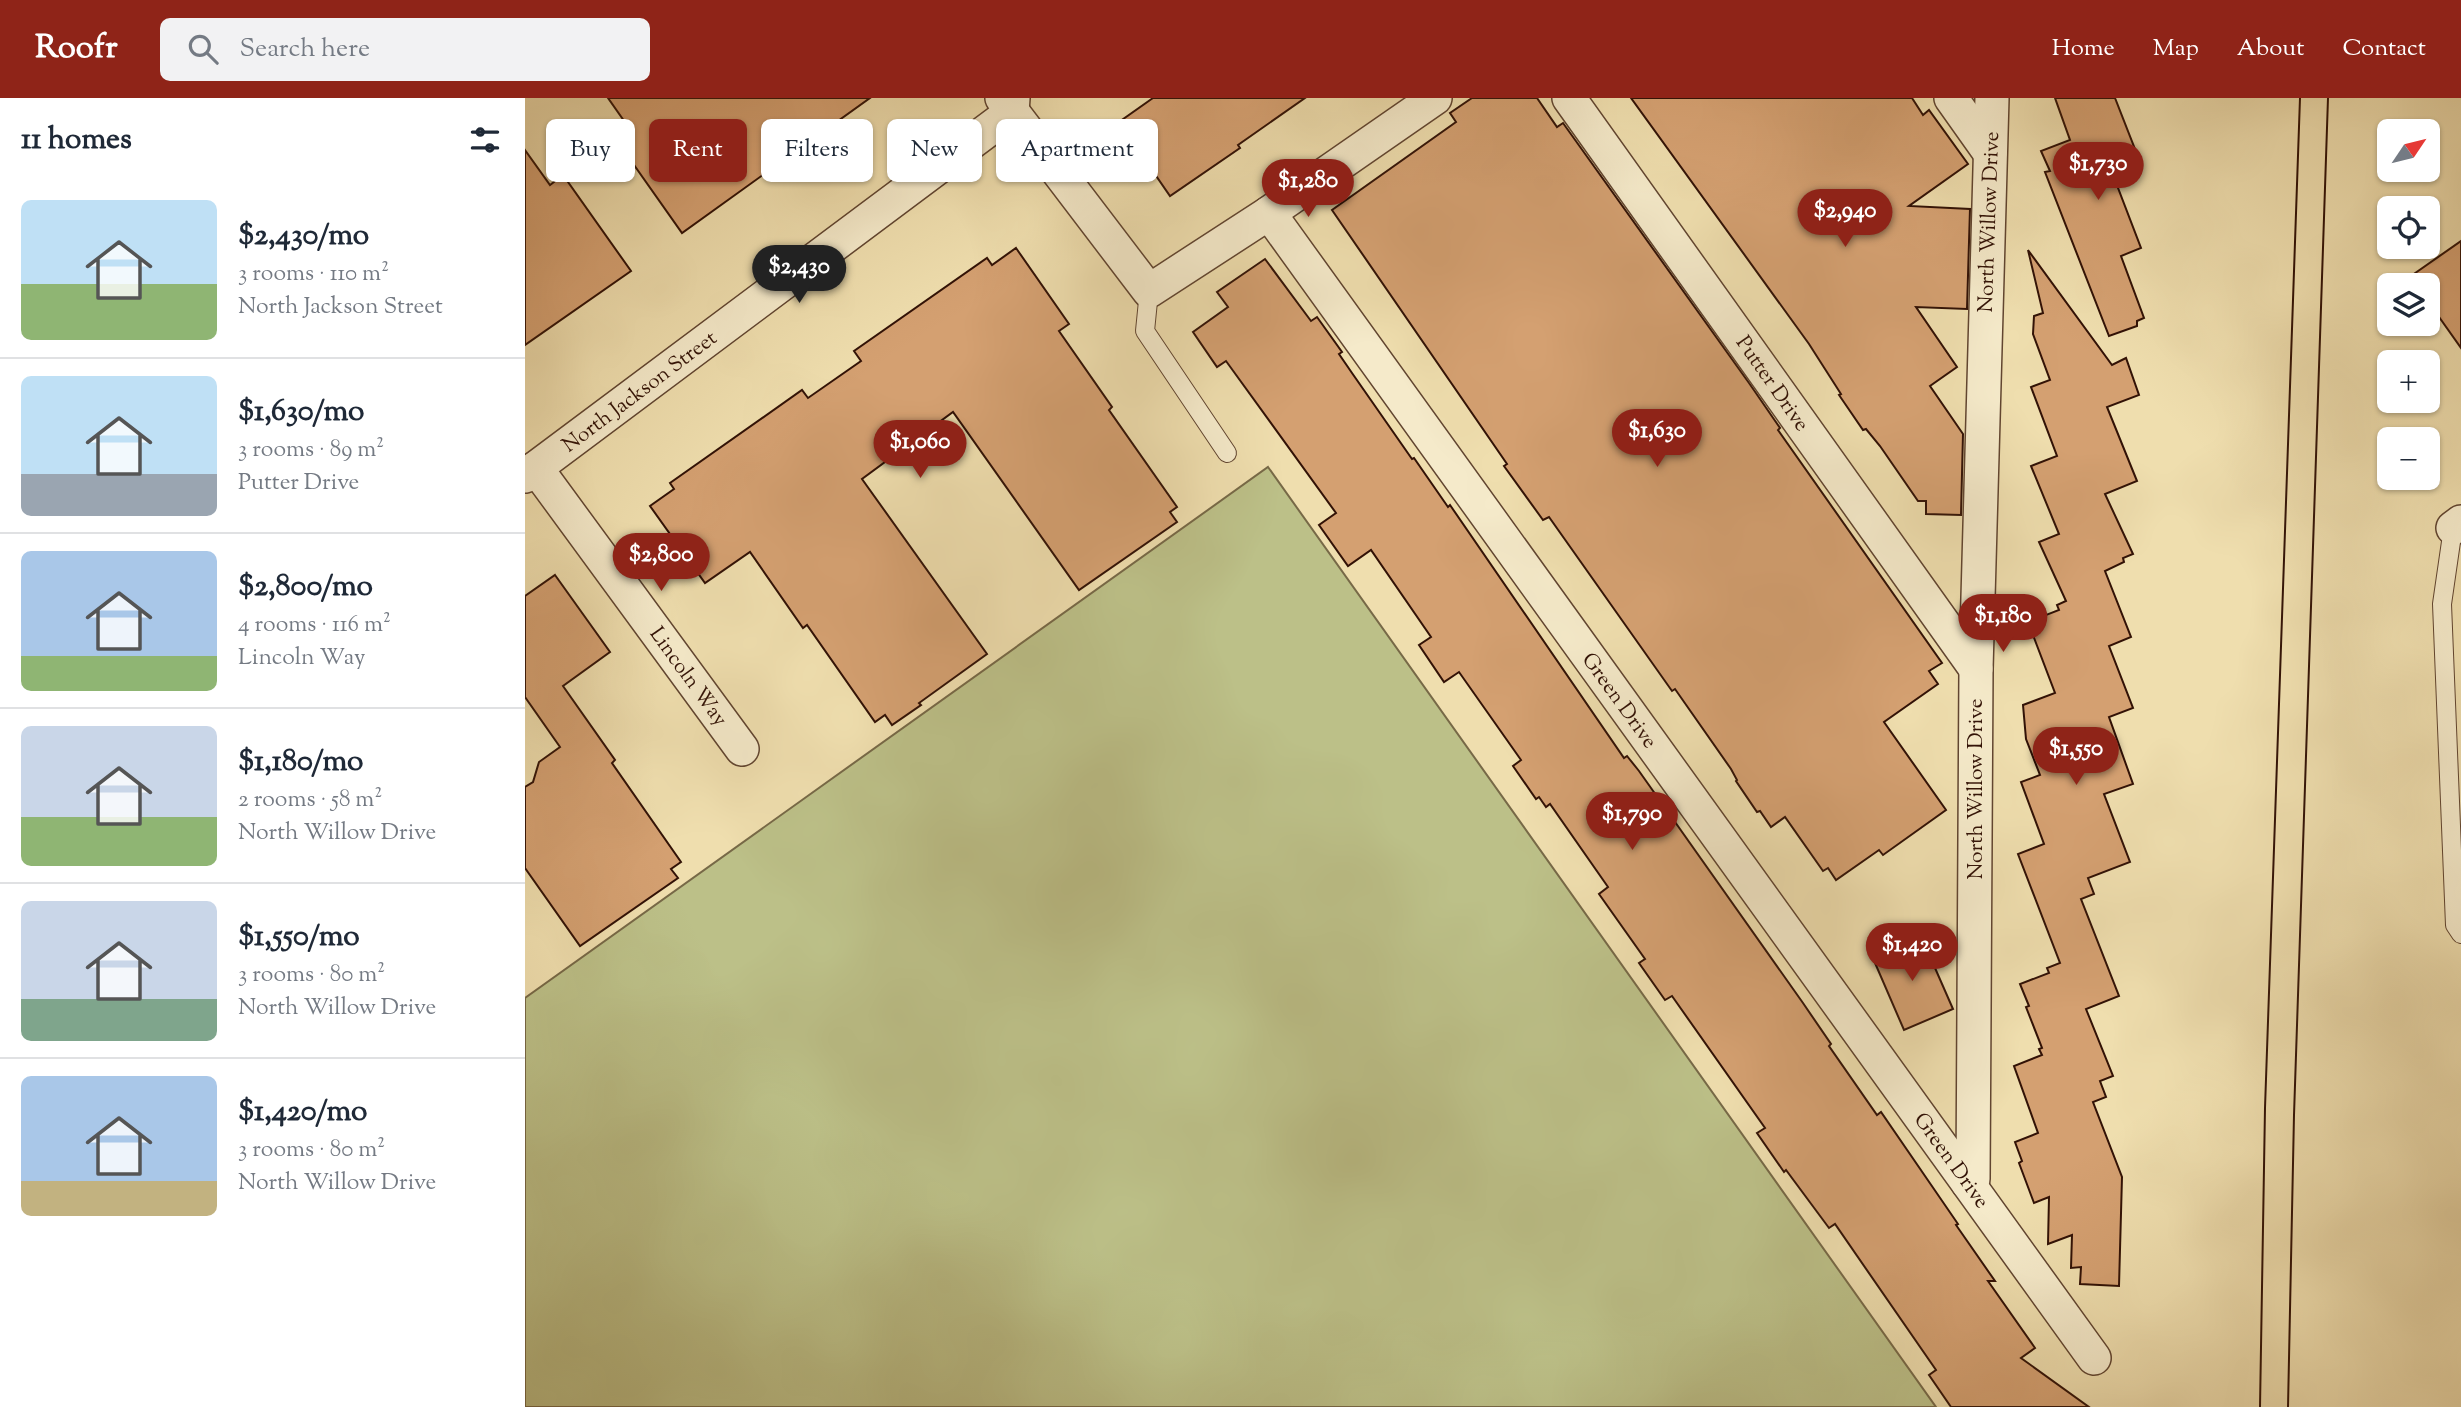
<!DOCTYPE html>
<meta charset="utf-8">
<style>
body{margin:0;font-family:"Sorts Mill Goudy",serif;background:#f2f2f3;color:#1f2937;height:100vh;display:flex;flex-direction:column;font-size:26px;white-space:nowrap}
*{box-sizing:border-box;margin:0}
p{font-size:23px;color:#747a83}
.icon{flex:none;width:38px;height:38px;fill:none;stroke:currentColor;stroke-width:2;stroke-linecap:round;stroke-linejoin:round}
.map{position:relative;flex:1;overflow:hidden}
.drawer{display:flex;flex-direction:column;background:#fff;width:525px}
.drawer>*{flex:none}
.guide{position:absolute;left:21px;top:21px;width:665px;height:63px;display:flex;gap:14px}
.needle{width:46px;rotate:55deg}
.buttons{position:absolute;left:1852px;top:21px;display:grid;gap:14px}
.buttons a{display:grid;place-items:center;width:63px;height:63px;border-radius:10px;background:#fff;box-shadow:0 2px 5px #0004;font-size:35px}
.price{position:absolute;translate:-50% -60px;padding:0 16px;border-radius:24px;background:#8f2418;color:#fff;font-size:23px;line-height:46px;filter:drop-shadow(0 2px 4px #0008)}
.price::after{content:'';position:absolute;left:50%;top:42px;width:21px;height:16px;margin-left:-10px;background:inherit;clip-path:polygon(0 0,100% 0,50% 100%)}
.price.active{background:#222;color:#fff}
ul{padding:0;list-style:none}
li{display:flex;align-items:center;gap:21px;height:175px;padding:0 21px}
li+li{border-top:2px solid #e0e1e3}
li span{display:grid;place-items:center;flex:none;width:196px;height:140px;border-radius:10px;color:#555}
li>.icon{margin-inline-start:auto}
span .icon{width:84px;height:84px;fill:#fffc;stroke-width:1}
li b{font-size:30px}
h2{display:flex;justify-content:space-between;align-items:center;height:84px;padding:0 21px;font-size:30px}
.tag{padding:0 24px;border-radius:10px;background:#fff;box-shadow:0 2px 5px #0004;font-size:24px;line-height:63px}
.tag.active{background:#8f2418;color:#fff}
header{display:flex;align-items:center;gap:42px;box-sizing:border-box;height:98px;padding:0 35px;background:#8f2418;color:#fff}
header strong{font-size:33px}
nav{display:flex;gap:38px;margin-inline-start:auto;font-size:24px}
.search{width:490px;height:63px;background:#f2f2f3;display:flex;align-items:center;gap:18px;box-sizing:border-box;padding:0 24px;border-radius:10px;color:#747a83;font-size:26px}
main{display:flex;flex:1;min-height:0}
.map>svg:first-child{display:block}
.green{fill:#bcc088;stroke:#776947;stroke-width:2}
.building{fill:#d4a071;stroke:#321206;stroke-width:2}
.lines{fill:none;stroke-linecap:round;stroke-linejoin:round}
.service-casing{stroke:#614530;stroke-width:20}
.minor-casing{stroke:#614530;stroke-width:36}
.service{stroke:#f5eaca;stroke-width:18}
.minor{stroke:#f5eaca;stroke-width:33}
.tram{stroke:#321206;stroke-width:2}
.labels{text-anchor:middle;stroke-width:6;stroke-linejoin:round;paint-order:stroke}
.street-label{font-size:21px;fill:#321206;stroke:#f5eaca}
</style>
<header>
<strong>Roofr</strong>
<div class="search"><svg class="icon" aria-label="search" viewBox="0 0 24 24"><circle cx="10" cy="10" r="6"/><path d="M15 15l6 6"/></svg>Search here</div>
<nav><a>Home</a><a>Map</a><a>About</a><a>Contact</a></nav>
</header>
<main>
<section class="drawer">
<h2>11 homes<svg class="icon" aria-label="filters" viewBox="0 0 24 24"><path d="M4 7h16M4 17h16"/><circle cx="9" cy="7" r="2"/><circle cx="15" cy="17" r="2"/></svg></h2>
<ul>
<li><span style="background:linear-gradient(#bfe0f5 60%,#8fb573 0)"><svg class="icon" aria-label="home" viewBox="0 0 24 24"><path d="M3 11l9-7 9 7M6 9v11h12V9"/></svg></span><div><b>$2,430/mo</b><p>3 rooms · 110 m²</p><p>North Jackson Street</p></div></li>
<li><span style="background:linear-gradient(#bfe0f5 70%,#9aa5b1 0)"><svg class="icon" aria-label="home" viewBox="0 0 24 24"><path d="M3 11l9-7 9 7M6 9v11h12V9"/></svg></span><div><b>$1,630/mo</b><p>3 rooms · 89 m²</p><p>Putter Drive</p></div></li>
<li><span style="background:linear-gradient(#a9c7e8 75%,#8fb573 0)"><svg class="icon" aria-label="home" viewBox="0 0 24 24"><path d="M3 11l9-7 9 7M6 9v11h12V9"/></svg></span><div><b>$2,800/mo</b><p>4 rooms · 116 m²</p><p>Lincoln Way</p></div></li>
<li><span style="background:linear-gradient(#c9d6e8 65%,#8fb573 0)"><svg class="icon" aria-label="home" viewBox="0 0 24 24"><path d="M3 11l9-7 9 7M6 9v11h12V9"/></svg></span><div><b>$1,180/mo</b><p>2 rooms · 58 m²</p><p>North Willow Drive</p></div></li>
<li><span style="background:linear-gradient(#c9d6e8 70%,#7fa58c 0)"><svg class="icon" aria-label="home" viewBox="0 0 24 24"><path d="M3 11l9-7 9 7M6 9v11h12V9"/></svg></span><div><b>$1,550/mo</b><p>3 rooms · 80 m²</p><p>North Willow Drive</p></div></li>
<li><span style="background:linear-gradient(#a9c7e8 75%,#c2b280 0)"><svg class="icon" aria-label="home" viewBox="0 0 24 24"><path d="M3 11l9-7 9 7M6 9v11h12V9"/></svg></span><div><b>$1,420/mo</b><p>3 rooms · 80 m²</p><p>North Willow Drive</p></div></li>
</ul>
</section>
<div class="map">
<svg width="1936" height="1309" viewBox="0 0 1936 1309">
<rect width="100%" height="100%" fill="#efdeae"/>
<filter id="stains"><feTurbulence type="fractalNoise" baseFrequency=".00286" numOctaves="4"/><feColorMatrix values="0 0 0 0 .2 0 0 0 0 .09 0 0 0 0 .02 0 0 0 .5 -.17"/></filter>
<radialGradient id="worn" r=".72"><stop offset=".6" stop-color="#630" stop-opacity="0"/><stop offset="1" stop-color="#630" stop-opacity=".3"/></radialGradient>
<path class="green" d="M 743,369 L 1411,1309 L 0,1309 L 0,900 Z"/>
<g class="building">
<path d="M 83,0 L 345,0 L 157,135 L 90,40 L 104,30 Z"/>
<path d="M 628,0 L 780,0 L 713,47 L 715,50 L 645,98 L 594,24 Z"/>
<path d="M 947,0 L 1012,0 L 1032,29 L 1038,25 L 1224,285 L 1255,330 L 1253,332 L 1417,565 L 1404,573 L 1413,586 L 1359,624 L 1421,712 L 1358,757 L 1354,752 L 1311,782 L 1303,770 L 1298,773 L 1260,719 L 1246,729 L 1235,713 L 1232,714 L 1211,683 L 1212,682 L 1206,671 L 1150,591 L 1147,593 L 1024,419 L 1018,422 L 979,368 L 982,366 L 807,112 L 931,24 L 925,15 Z"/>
<path d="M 1106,0 L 1387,0 L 1398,17 L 1404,12 L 1443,66 L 1384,108 L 1445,111 L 1442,211 L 1391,209 L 1432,269 L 1405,288 L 1438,336 L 1436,417 L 1401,416 L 1401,403 L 1393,403 L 1355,348 L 1341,331 L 1338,332 L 1314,297 L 1316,296 L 1284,246 Z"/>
<path d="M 1530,0 L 1590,0 L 1615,64 L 1609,66 L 1612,74 L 1590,82 L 1616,150 L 1596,158 L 1619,220 L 1612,223 L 1612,228 L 1584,238 L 1520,74 L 1525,73 L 1516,53 L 1545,42 Z"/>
<path d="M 0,52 L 25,87 L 38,77 L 106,173 L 0,247 Z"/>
<path d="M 1936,143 L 1936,250 L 1902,202 L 1902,187 L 1892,187 L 1886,178 Z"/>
<path d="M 491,150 L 544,226 L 534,233 L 587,309 L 584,312 L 652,409 L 645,414 L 652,424 L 554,492 L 428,314 L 337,381 L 462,556 L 394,605 L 396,607 L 367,627 L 360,617 L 350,624 L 282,527 L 278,530 L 225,454 L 180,485 L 125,408 L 149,391 L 145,385 L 277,292 L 283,300 L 336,263 L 329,253 L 462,160 L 467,167 Z"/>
<path d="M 1503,152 L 1587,267 L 1601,260 L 1614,297 L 1582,309 L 1612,383 L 1580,396 L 1608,456 L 1598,460 L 1599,464 L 1580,473 L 1606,539 L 1584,548 L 1608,610 L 1584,619 L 1608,686 L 1579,696 L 1605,764 L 1563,780 L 1569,796 L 1556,801 L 1594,898 L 1561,911 L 1588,978 L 1575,983 L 1581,999 L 1568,1004 L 1597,1079 L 1594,1188 L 1555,1186 L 1556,1169 L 1546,1170 L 1547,1137 L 1523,1146 L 1524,1099 L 1509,1105 L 1494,1065 L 1497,1063 L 1490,1044 L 1513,1035 L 1489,968 L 1517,957 L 1514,951 L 1517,950 L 1501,909 L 1504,908 L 1495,886 L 1524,875 L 1522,870 L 1535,865 L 1493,756 L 1519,746 L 1496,684 L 1515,677 L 1501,641 L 1498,607 L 1530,595 L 1503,524 L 1534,512 L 1532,507 L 1541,503 L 1514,444 L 1534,436 L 1506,368 L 1532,358 L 1506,289 L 1525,282 L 1508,236 L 1509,218 L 1518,215 Z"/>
<path d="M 740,161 L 786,223 L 792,219 L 817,254 L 814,256 L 827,275 L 887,361 L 889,360 L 923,409 L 925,407 L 1099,660 L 1102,658 L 1114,673 L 1278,905 L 1306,946 L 1304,948 L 1352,1017 L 1356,1014 L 1433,1126 L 1431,1127 L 1470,1183 L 1463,1183 L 1510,1250 L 1496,1260 L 1564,1309 L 1426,1309 L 1404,1277 L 1411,1272 L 1310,1126 L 1304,1130 L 1261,1072 L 1259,1074 L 1232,1035 L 1240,1030 L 1147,898 L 1140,902 L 1114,865 L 1120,861 L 1074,796 L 1083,789 L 1025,706 L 1021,709 L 1014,699 L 1011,701 L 988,668 L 996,662 L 934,574 L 919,584 L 894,547 L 906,539 L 846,452 L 823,468 L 794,427 L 811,415 L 701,263 L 692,269 L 668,234 L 703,209 L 692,194 Z"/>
<path d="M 30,477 L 85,554 L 38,588 L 90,662 L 87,665 L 156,764 L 146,771 L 153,780 L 55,848 L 0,770 L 0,689 L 8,684 L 14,664 L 35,649 L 0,599 L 0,498 Z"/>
<path d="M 1396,838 L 1428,911 L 1379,932 L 1347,858 Z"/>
</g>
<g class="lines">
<defs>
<g id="service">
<path d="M 624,193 L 620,233 L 702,355"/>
<path d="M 1928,430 L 1917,506 L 1930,827 L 1936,836"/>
</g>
<g id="minor">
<path d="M 477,0 L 624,193 L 744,115 L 910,0"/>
<path d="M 1044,0 L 1451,571"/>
<path d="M 1426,0 L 1465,55"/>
<path d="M 744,115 L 1569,1260"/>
<path d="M 11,370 L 217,651"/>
<path d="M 0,378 L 487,14 L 488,0"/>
<path d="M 1928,430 L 1936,424"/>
<path d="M 1443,1085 L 1448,1081 L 1451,571 L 1467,0"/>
</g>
</defs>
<use href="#service" class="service-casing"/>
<use href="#minor" class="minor-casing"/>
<use href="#service" class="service"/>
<use href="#minor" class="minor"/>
<g class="tram">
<path d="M 1735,1309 L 1740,1010 L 1775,0"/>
<path d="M 1763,1309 L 1769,1017 L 1803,0"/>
</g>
</g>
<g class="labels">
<g class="street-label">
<text transform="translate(1463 124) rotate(-88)" y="7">North Willow Drive</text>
<text transform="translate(1248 285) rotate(55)" y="7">Putter Drive</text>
<text transform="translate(114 293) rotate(-37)" y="7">North Jackson Street</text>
<text transform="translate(164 578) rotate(54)" y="7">Lincoln Way</text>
<text transform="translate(1095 602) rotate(54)" y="7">Green Drive</text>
<text transform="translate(1450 691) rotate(-90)" y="7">North Willow Drive</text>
<text transform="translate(1427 1062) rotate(54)" y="7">Green Drive</text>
</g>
</g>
<rect width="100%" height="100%" filter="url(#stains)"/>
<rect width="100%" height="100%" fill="url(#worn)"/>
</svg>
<div class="buttons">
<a><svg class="needle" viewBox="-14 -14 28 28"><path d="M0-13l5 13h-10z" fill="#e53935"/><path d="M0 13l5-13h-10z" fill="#747a83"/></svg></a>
<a><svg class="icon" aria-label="locate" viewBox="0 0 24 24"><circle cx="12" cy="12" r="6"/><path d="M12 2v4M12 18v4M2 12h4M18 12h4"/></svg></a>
<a><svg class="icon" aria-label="layers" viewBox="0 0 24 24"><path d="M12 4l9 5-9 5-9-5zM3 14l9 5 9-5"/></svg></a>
<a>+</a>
<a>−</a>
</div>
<b class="price" style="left:1573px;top:104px">$1,730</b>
<b class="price" style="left:783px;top:121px">$1,280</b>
<b class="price" style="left:1320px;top:151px">$2,940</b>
<b class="price active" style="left:274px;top:207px">$2,430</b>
<b class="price" style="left:1132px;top:371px">$1,630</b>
<b class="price" style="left:395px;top:382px">$1,060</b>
<b class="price" style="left:136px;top:495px">$2,800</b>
<b class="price" style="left:1478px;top:556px">$1,180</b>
<b class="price" style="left:1551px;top:689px">$1,550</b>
<b class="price" style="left:1107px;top:754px">$1,790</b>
<b class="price" style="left:1387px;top:885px">$1,420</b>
<div class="guide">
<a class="tag">Buy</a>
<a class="tag active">Rent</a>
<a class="tag">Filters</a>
<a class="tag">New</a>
<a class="tag">Apartment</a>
</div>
</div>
</main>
